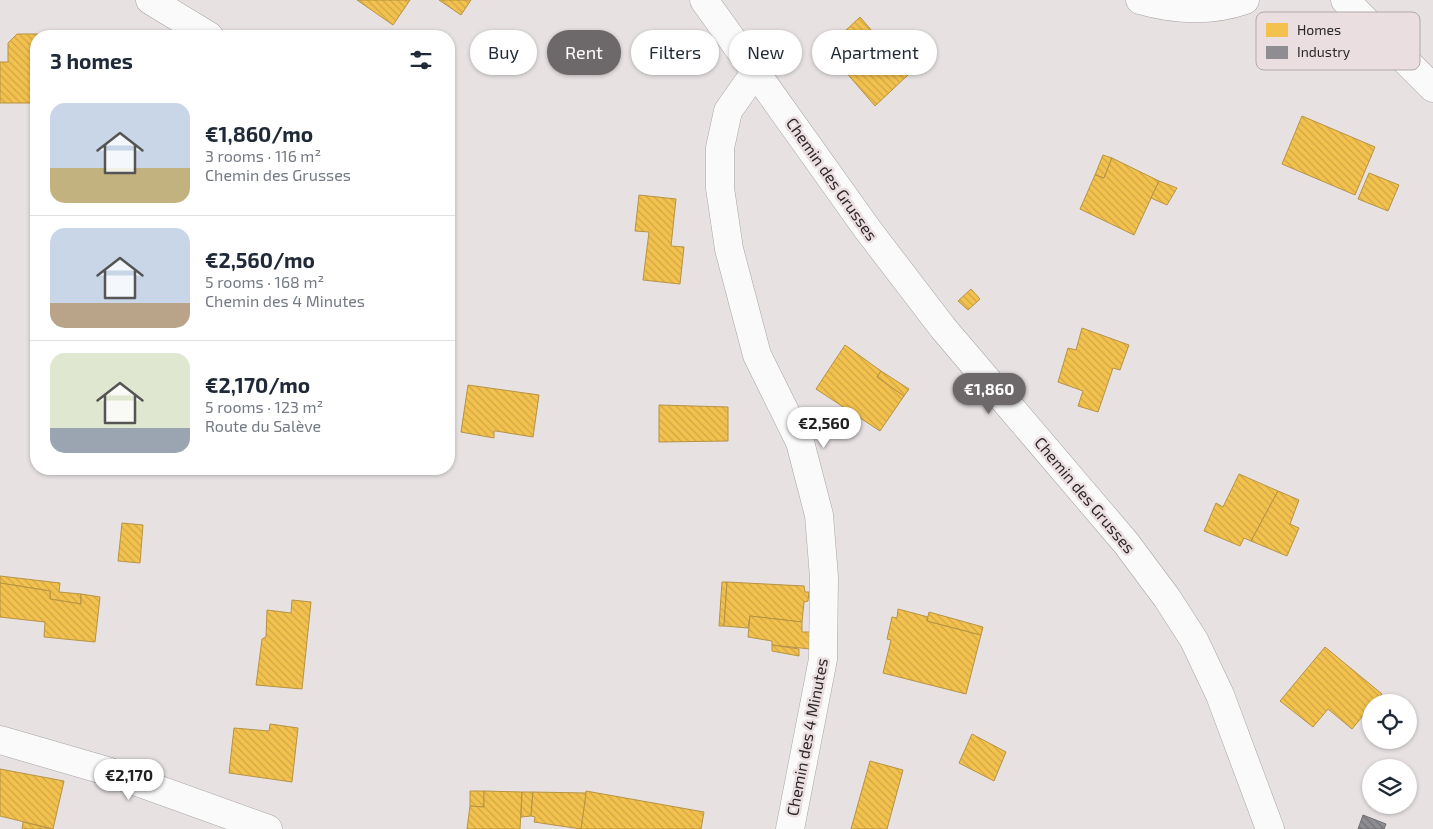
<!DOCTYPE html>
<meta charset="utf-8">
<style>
body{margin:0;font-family:"Exo 2",sans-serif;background:#f6f6f7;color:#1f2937;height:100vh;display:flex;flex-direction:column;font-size:19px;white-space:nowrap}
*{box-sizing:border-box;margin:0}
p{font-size:16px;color:#747a83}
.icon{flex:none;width:28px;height:28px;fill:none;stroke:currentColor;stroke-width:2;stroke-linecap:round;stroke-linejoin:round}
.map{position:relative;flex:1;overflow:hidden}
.panel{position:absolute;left:30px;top:30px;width:425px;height:445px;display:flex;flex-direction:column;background:#fff;border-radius:20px;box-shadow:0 1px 4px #0004}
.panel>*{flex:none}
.hud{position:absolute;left:470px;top:30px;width:475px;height:45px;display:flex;gap:10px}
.controls{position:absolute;left:1362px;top:694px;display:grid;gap:10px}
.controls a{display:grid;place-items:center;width:55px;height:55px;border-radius:50%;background:#fff;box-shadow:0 1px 4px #0004;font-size:25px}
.price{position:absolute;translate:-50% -42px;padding:0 11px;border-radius:18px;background:#fff;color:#222;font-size:16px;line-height:32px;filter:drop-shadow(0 1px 2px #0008)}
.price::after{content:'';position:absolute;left:50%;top:30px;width:15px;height:11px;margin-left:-8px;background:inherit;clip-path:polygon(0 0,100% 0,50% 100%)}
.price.active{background:#6d6869;color:#fff}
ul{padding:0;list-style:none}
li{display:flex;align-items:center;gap:15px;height:125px;padding:0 20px}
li+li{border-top:1px solid #e0e1e3}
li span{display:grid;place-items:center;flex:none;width:140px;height:100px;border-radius:15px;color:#555}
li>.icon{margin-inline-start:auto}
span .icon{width:60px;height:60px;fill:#fffc;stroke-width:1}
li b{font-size:21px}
h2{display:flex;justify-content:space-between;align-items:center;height:60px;padding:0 20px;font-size:21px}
.chip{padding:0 18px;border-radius:22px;background:#fff;box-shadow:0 1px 4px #0004;font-size:18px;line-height:45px}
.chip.active{background:#6d6869;color:#fff}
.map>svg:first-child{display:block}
.homes{fill:url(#homes-back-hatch);stroke:#b79343}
.industry{fill:url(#industry-back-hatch);stroke:#706e72}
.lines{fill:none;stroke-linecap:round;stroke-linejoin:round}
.minor-casing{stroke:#a8a3a4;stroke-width:29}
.major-casing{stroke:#a8a3a4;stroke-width:29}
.minor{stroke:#fbfafb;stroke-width:28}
.major{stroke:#fbfafb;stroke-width:28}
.labels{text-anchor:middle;stroke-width:5;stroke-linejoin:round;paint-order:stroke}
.street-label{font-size:16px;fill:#2c2728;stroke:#eadee0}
.key{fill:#eadee0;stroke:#b1a7a9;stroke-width:1}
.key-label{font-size:14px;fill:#2c2728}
</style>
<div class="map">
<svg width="1433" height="829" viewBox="0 0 1433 829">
<defs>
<pattern id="homes-back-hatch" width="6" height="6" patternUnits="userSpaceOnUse" patternTransform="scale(1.25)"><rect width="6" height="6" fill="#f2c14e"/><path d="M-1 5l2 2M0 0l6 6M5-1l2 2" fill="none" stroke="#d0a644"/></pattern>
<pattern id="industry-back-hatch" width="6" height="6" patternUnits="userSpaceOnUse" patternTransform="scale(1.25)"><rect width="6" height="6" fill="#8d8d92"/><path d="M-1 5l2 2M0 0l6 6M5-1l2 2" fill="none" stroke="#737377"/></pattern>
</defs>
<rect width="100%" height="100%" fill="#e7e1e2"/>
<g class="homes">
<path d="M 357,0 L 410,0 L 393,25 Z"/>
<path d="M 439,0 L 471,0 L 461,15 Z"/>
<path d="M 860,17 L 909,74 L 875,106 L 826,49 Z"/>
<path d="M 17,34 L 39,34 L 36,36 L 36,103 L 0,103 L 0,62 L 8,62 L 8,43 Z"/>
<path d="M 39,34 L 63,35 L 63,36 L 39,36 Z"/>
<path d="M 1302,116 L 1375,147 L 1355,195 L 1282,164 Z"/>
<path d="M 1103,155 L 1112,158 L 1104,178 L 1095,175 Z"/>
<path d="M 1112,158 L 1159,181 L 1134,235 L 1080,209 L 1095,175 L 1104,178 Z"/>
<path d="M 1369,173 L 1399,185 L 1388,211 L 1358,199 Z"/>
<path d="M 1159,181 L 1177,188 L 1167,205 L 1151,198 Z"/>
<path d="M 639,195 L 676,199 L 671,246 L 684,247 L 680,284 L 643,280 L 649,232 L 635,231 Z"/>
<path d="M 971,289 L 980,299 L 968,310 L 958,301 Z"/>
<path d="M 1082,328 L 1129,345 L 1120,370 L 1113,368 L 1098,412 L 1078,406 L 1083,391 L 1058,382 L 1068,348 L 1076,350 Z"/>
<path d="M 845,345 L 881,371 L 877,377 L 904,396 L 880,431 L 816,389 Z"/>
<path d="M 881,371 L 909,389 L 904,396 L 877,377 Z"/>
<path d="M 468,385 L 539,395 L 533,437 L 496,431 L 494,431 L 494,438 L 461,432 Z"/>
<path d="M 659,405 L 728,407 L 728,441 L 659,442 Z"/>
<path d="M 1239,474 L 1278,491 L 1251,541 L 1244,538 L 1240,546 L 1204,531 L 1216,503 L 1223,507 Z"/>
<path d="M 1278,491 L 1299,500 L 1290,524 L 1299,528 L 1287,556 L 1251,541 Z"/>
<path d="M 122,523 L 143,525 L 140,563 L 118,561 Z"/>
<path d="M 0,576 L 60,583 L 59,592 L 81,594 L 81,604 L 50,599 L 50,591 L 0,583 Z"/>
<path d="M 722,582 L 727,582 L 724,626 L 719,626 Z"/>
<path d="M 727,582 L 804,586 L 805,592 L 809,592 L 808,601 L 804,602 L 802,622 L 750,616 L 748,628 L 724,626 Z"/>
<path d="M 0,583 L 50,591 L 50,599 L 81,604 L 81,594 L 100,597 L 95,642 L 44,637 L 45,622 L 0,617 Z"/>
<path d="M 292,600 L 311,602 L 302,689 L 256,685 L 262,639 L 266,637 L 267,610 L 291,613 Z"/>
<path d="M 898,609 L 928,617 L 927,621 L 981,635 L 966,694 L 883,673 L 891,640 L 887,639 L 892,617 L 897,618 Z"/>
<path d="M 929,612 L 983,627 L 981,635 L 927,621 Z"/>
<path d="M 750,616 L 802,622 L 802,632 L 810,632 L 810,649 L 772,645 L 772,641 L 748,637 Z"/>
<path d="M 772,645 L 799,649 L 799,656 L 772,651 Z"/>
<path d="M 1325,647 L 1382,694 L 1374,702 L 1371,702 L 1371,706 L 1352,729 L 1328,709 L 1313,727 L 1280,701 Z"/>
<path d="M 270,724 L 298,728 L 292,782 L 229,773 L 234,728 L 269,731 Z"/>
<path d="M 972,734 L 1006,752 L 994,781 L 959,763 Z"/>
<path d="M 870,761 L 903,770 L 887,829 L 851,829 Z"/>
<path d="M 0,769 L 64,781 L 53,829 L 0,816 Z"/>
<path d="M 470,791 L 484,791 L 484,807 L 470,806 Z"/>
<path d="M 484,791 L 522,792 L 520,829 L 467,829 L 470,806 L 484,807 Z"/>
<path d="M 586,791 L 704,812 L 701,829 L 581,829 Z"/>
<path d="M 522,792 L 533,792 L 531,816 L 521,817 Z"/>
<path d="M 533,792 L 586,793 L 581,829 L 534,822 L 535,817 L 531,816 Z"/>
<path d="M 23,822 L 52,829 L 22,829 Z"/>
</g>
<path class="industry" d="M 1363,815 L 1386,824 L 1384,829 L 1358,829 Z"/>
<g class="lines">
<defs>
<g id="minor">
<path d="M 150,0 L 209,36"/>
<path d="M 704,0 L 868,230 L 943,328 L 1126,543 L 1167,598 L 1194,640 L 1220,695 L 1270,829"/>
<path d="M 1140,0 C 1175,10 1211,12 1245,0"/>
<path d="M 1345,0 L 1433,88"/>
<path d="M 756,71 L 728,111 L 720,148 L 720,188 L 729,249 L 757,355 L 800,442 L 819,515 L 824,577 L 823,659 L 790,829"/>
</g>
<path id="major" d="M 0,740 L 107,771 L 268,829"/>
</defs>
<use href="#minor" class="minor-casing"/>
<use href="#major" class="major-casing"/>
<use href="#minor" class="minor"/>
<use href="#major" class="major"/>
</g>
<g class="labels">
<g class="street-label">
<text transform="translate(832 179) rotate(55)" y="6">Chemin des Grusses</text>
<text transform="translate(1085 495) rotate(50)" y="6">Chemin des Grusses</text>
<text transform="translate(807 737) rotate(-79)" y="6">Chemin des 4 Minutes</text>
</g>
</g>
<rect x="1256" y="12" width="164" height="58" rx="8" class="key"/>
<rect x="1266" y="23" width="22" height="14" fill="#f2c14e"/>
<rect x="1266" y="46" width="22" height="13" fill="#8d8d92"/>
<g class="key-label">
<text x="1297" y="35">Homes</text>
<text x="1297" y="57">Industry</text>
</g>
</svg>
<div class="controls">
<a><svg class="icon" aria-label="locate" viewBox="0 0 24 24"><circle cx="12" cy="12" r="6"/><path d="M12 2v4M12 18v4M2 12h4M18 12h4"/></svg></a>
<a><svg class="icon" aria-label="layers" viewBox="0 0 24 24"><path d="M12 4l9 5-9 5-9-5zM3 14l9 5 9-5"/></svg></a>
</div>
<b class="price active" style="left:989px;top:415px">€1,860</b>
<b class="price" style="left:824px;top:449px">€2,560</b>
<b class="price" style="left:129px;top:801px">€2,170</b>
<div class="hud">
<a class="chip">Buy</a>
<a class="chip active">Rent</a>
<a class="chip">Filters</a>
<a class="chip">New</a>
<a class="chip">Apartment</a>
</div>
<section class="panel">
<h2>3 homes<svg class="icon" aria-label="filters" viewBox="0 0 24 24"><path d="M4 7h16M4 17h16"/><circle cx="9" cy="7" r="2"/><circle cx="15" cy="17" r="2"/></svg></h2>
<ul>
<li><span style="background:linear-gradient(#c9d6e8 65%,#c2b280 0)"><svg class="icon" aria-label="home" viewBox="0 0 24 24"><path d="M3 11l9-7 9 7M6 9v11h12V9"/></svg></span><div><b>€1,860/mo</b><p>3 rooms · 116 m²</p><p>Chemin des Grusses</p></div></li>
<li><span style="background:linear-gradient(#c9d6e8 75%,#b9a48a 0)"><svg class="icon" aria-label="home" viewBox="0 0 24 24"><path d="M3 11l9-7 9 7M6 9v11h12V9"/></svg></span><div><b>€2,560/mo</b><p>5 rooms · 168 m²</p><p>Chemin des 4 Minutes</p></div></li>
<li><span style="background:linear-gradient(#dfe7d0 75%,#9aa5b1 0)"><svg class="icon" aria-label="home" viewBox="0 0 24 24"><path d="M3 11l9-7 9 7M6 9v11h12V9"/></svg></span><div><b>€2,170/mo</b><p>5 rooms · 123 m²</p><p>Route du Salève</p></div></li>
</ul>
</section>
</div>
